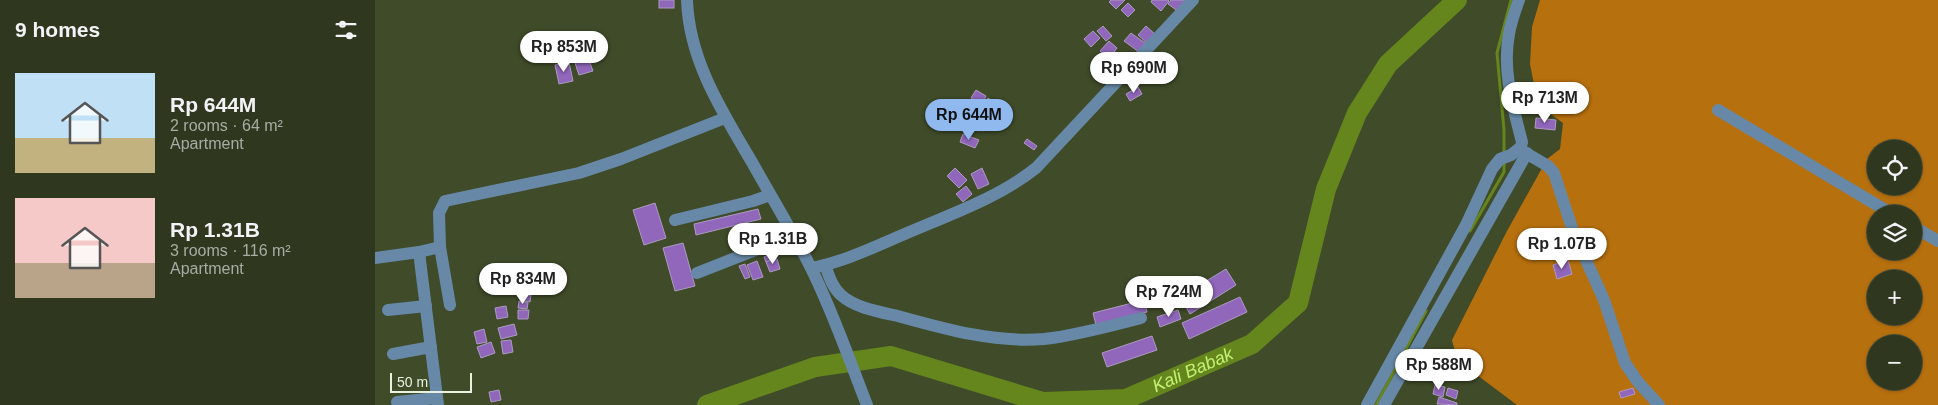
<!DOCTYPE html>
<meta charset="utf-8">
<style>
body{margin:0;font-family:Helvetica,sans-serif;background:#373f28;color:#f1f3f6;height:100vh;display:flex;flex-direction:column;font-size:19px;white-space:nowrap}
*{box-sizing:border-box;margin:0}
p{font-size:16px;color:#a7aca4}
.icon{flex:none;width:28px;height:28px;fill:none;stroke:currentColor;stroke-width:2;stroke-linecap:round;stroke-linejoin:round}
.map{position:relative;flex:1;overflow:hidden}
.panel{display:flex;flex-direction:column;background:#2f381f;width:375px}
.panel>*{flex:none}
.controls{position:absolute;left:1492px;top:140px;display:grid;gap:10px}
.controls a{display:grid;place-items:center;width:55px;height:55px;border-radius:50%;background:#2f381f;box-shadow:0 1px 4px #0004,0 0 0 1px #4a523d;font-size:25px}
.scale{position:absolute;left:15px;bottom:12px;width:82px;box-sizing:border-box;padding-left:5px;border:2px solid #e9f2de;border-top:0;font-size:14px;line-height:18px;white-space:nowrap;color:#e9f2de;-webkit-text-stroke:4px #3f4b29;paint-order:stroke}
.price{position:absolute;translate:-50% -42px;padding:0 11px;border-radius:18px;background:#fff;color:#222;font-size:16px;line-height:32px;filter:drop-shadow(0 1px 2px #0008)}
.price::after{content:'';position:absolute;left:50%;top:30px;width:15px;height:11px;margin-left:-8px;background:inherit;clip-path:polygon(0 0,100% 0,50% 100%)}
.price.selected{background:#90b9f0;color:#111}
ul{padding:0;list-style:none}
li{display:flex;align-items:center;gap:15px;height:125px;padding:0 15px}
li span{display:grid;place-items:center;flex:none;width:140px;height:100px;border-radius:0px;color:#555}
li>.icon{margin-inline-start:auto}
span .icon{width:60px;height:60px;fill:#fffc;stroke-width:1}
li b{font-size:21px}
h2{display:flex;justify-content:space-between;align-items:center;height:60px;padding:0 15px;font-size:21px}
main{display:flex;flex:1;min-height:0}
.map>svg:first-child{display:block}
.forest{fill:#b7700e;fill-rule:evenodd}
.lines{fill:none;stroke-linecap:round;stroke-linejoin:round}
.stream{stroke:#65851d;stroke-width:3}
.river{stroke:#65851d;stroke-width:20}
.building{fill:#9167bc;stroke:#ac9bc0}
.minor{stroke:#6789a7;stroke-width:12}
.labels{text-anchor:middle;stroke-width:5;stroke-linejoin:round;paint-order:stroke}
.water-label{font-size:18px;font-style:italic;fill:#c3f071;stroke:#3f4b29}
</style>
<main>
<section class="panel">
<h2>9 homes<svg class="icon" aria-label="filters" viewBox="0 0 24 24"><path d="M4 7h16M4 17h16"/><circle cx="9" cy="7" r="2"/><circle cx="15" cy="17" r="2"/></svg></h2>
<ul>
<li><span style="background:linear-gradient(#bfe0f5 65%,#c2b280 0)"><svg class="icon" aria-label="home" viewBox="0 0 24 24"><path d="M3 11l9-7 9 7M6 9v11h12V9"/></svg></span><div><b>Rp 644M</b><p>2 rooms · 64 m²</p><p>Apartment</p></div></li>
<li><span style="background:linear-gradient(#f6c9c9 65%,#b9a48a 0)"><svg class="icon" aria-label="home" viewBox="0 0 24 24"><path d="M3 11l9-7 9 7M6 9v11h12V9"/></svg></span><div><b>Rp 1.31B</b><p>3 rooms · 116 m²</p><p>Apartment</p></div></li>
</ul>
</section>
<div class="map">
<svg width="1563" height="405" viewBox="0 0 1563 405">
<rect width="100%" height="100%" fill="#3f4b29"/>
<path class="forest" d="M 1165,0 L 1563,0 L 1563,405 L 1142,405 L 1082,360 L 1077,340 L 1132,231 L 1172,159 L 1185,149 L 1188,123 L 1163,105 L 1155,64 L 1157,27 ZM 1501,149 L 1539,149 L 1539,186 L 1501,186 ZM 1501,214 L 1539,214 L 1539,251 L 1501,251 ZM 1501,279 L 1539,279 L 1539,316 L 1501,316 ZM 1501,344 L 1539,344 L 1539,381 L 1501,381 Z"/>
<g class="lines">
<g class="stream">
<path d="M 1129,155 L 1129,130 L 1122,53 L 1136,0"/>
<path d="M 1095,231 L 1129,172 L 1129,161"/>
<path d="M 1001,405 L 1051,311"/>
</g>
<path class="river" id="s1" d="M 332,405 L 440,367 L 516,356 L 668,402 L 751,399 L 877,344 L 923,303 L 951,189 L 982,113 L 1013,64 L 1082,0"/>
</g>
<g class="building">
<rect x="284" y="0" width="15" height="8"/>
<path d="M 736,0 L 750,0 L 741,9 L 734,2 Z"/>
<path d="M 777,0 L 793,0 L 794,1 L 786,11 L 776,2 Z"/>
<path d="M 796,0 L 813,0 L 804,12 L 793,4 Z"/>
<path d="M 753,3 L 760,10 L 753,17 L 746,10 Z"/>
<path d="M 728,26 L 737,36 L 731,41 L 722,31 Z"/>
<path d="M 771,26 L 781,35 L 773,44 L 763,35 Z"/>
<path d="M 718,31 L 725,38 L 716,47 L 709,39 Z"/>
<path d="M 756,33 L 770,43 L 764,52 L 749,41 Z"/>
<path d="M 192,35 L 197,54 L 186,57 L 181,38 Z"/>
<path d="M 734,41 L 742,48 L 734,59 L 725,51 Z"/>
<path d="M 210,49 L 218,71 L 204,75 L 197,54 Z"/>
<path d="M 194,62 L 198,81 L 184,84 L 180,65 Z"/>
<path d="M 763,87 L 767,94 L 755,101 L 751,94 Z"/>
<path d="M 601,90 L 611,96 L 607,104 L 596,98 Z"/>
<path d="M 613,98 L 623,104 L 618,112 L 608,107 Z"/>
<path d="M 625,110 L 635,114 L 630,125 L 620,120 Z"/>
<path d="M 595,114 L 613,122 L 609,131 L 591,123 Z"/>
<path d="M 1161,118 L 1181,120 L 1180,130 L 1160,128 Z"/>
<path d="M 588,134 L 604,140 L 600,148 L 585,142 Z"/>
<path d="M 652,139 L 662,146 L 659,150 L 649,143 Z"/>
<path d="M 580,168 L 592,180 L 584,188 L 572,176 Z"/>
<path d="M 607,168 L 614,184 L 603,189 L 596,174 Z"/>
<path d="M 591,186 L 597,194 L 588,202 L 581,194 Z"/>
<path d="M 280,203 L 291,238 L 269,245 L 258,210 Z"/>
<path d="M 383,209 L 386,219 L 321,235 L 319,224 Z"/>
<path d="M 308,243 L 320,286 L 300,291 L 288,248 Z"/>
<path d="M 414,243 L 417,249 L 406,255 L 403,249 Z"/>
<path d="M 400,252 L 402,257 L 391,262 L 389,257 Z"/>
<path d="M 402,259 L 405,269 L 395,272 L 391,262 Z"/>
<path d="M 1193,260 L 1197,274 L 1182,279 L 1178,265 Z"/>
<path d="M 382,261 L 388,277 L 378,280 L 372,265 Z"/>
<path d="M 370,264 L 375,277 L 370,279 L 364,266 Z"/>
<path d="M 851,269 L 861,285 L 815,314 L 805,297 Z"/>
<path d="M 148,295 L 156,295 L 155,302 L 147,301 Z"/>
<path d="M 865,297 L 872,312 L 814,339 L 807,323 Z"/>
<path d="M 769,300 L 772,312 L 721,325 L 718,313 Z"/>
<path d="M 144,301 L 153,303 L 152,309 L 143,308 Z"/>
<path d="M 131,306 L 133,317 L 122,319 L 120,308 Z"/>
<path d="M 143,310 L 154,310 L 153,319 L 143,319 Z"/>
<path d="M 803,310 L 806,319 L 785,327 L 782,317 Z"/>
<path d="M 139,324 L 142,335 L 126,339 L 123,328 Z"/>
<path d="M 109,329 L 112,342 L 102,344 L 99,332 Z"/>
<path d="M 777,336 L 782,350 L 732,367 L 727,353 Z"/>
<path d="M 136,340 L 138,352 L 128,354 L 126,341 Z"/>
<path d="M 116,342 L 120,353 L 106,358 L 102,347 Z"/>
<path d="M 1060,385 L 1070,387 L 1068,397 L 1058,394 Z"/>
<path d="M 1073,388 L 1083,391 L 1081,399 L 1071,395 Z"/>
<path d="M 1258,388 L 1260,394 L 1246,398 L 1244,392 Z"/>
<path d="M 124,390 L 126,400 L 116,402 L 114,392 Z"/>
<path d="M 1064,397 L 1082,403 L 1082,405 L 1062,404 Z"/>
</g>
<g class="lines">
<g class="minor">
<path d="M 312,0 C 314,61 348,113 378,164 C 397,198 418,232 436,268 C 458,312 474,359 492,405"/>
<path d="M 1343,110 L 1517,214"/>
<path d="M 1144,149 L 1173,166 L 1179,173 L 1198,231 L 1229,300 L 1250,363 L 1263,382 L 1284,405"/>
<path d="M 300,220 L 378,201 L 395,195"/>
<path d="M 1539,227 L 1563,241"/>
<path d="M 65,247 L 75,305"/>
<path d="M 44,252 L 63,405"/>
<path d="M 0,258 L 44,252 L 65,247 L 64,213 L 70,201 L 204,173 L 246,159 L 350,118"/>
<path d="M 450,265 C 454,276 457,287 466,295 C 480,308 505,312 523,316 C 570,329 619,343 669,339 C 698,336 736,326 766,318"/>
<path d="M 436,268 C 469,262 501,246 532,233 C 576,214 623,198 661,168 L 818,0"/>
<path d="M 322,273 L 401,242 L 417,232"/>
<path d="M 13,310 L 51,306"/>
<path d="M 18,354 L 56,347"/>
<path d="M 22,402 L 62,398"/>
<path d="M 992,405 L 1091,225 L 1117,169 L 1125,159 L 1136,155 L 1146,147 L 1147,142 C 1138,107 1127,70 1134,34 C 1136,22 1140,11 1144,0"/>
<path d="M 1009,405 L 1152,153"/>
</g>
</g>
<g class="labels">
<g class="water-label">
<text dy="6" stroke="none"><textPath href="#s1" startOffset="506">Kali Babak</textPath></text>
</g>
</g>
</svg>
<div class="controls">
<a><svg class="icon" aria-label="locate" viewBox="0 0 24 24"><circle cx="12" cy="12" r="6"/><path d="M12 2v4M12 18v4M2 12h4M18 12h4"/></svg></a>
<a><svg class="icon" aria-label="layers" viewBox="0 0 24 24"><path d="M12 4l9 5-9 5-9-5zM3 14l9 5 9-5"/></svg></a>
<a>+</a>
<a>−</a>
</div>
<div class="scale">50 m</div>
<b class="price" style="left:189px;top:73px">Rp 853M</b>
<b class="price" style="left:759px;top:94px">Rp 690M</b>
<b class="price" style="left:1170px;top:124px">Rp 713M</b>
<b class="price selected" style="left:594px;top:141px">Rp 644M</b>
<b class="price" style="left:398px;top:265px">Rp 1.31B</b>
<b class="price" style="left:1187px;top:270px">Rp 1.07B</b>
<b class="price" style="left:148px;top:305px">Rp 834M</b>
<b class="price" style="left:794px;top:318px">Rp 724M</b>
<b class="price" style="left:1064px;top:391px">Rp 588M</b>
</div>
</main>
